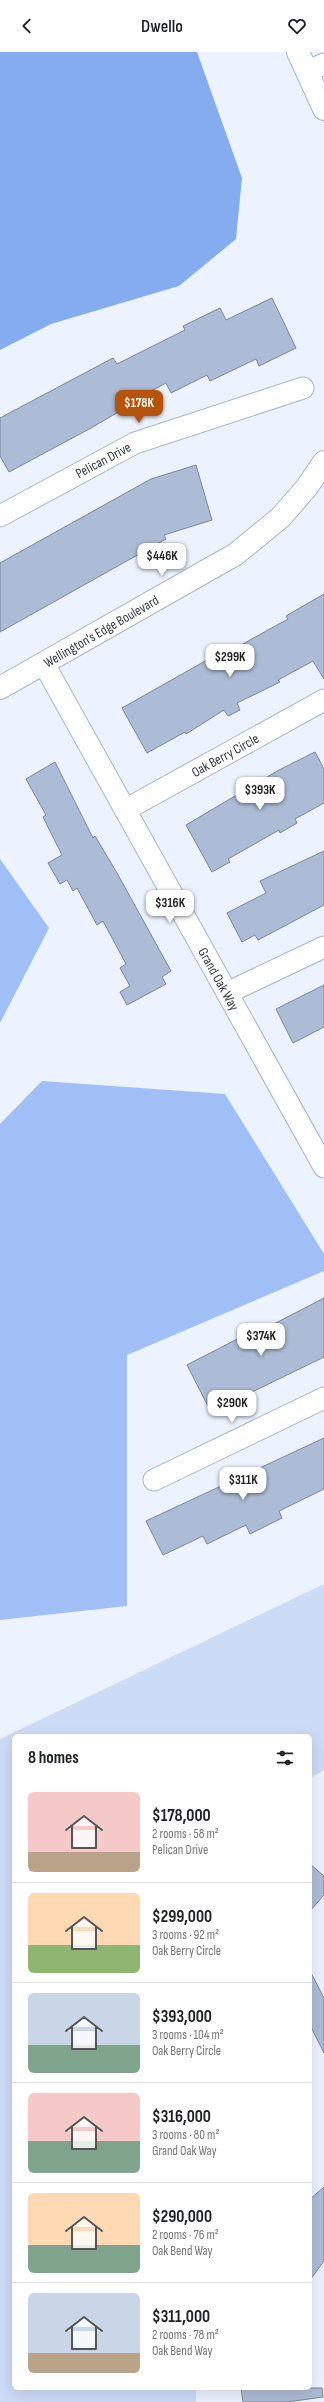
<!DOCTYPE html>
<meta charset="utf-8">
<style>
body{margin:0;font-family:"Sofia Sans Condensed",sans-serif;background:#f2f2f2;color:#202124;height:100vh;display:flex;flex-direction:column;font-size:15px;white-space:nowrap}
*{box-sizing:border-box;margin:0}
p{font-size:13px;color:#757577}
.icon{flex:none;width:22px;height:22px;fill:none;stroke:currentColor;stroke-width:2;stroke-linecap:round;stroke-linejoin:round}
.map{position:relative;flex:1;overflow:hidden}
.details{position:absolute;left:12px;top:1682px;width:300px;height:656px;display:flex;flex-direction:column;background:#fff;border-radius:6px;box-shadow:0 4px 16px #0002}
.details>*{flex:none}
.price{position:absolute;translate:-50% -34px;padding:0 9px;border-radius:8px;background:#fff;color:#222;font-size:13px;line-height:26px;filter:drop-shadow(0 1px 2px #0008)}
.price::after{content:'';position:absolute;left:50%;top:24px;width:12px;height:9px;margin-left:-6px;background:inherit;clip-path:polygon(0 0,100% 0,50% 100%)}
.price.active{background:#b45309;color:#fff}
ul{padding:0;list-style:none}
li{display:flex;align-items:center;gap:12px;height:100px;padding:0 16px}
li+li{border-top:1px solid #e0e0e0}
li span{display:grid;place-items:center;flex:none;width:112px;height:80px;border-radius:6px;color:#555}
li>.icon{margin-inline-start:auto}
span .icon{width:48px;height:48px;fill:#fffc;stroke-width:1}
li b{font-size:17px}
h2{display:flex;justify-content:space-between;align-items:center;height:48px;padding:0 16px;font-size:17px}
header{display:flex;justify-content:space-between;align-items:center;height:52px;padding:0 16px;background:#fff;font-size:18px;font-weight:600}
.map>svg:first-child{display:block}
.green{fill:#ccdbf6}
.forest{fill:#a0bff7}
.water{fill:#86acf0}
.building{fill:#adbcd6;stroke:#78869e}
.lines{fill:none;stroke-linecap:round;stroke-linejoin:round}
.minor-casing{stroke:#a7b5cf;stroke-width:23}
.tertiary-casing{stroke:#a7b5cf;stroke-width:24}
.minor{stroke:#fff;stroke-width:21}
.tertiary{stroke:#fff;stroke-width:22}
.labels{text-anchor:middle;stroke-width:4;stroke-linejoin:round;paint-order:stroke}
.street-label{font-size:14px;fill:#363c47;stroke:#fff}
</style>
<header><svg class="icon" aria-label="back" viewBox="0 0 24 24"><path d="M15 5l-7 7 7 7"/></svg>Dwello<svg class="icon" aria-label="heart" viewBox="0 0 24 24"><path d="M12 20l-8-8c-3-5 5-10 8-4 3-6 11-1 8 4z"/></svg></header>
<div class="map">
<svg width="324" height="2350" viewBox="0 0 324 2350">
<rect width="100%" height="100%" fill="#ecf3fe"/>
<path class="green" d="M 324,1532 L 324,1718 L 310,1726 L 310,1684 L 14,1684 L 14,2336 L 196,2336 L 196,2350 L 0,2350 L 0,1687 Z"/>
<g class="forest">
<path d="M 0,807 L 49,876 L 0,971 Z"/>
<path d="M 42,1029 L 225,1042 L 324,1202 L 324,1219 L 127,1303 L 127,1554 L 0,1568 L 0,1072 Z"/>
</g>
<path class="water" d="M 0,0 L 197,0 L 242,126 L 236,187 L 179,234 L 51,272 L 0,298 Z"/>
<g class="building">
<path d="M 272,246 L 296,296 L 259,314 L 256,307 L 210,329 L 207,323 L 171,341 L 166,331 L 136,347 L 137,349 L 91,376 L 9,420 L 0,404 L 0,366 L 113,306 L 117,312 L 185,278 L 183,274 L 220,256 L 226,268 Z"/>
<path d="M 196,413 L 212,468 L 164,483 L 166,487 L 0,580 L 0,511 L 151,427 Z"/>
<path d="M 324,542 L 324,627 L 313,609 L 278,628 L 280,630 L 237,651 L 240,658 L 228,664 L 224,658 L 186,682 L 185,680 L 147,701 L 122,656 L 230,595 L 232,598 L 288,567 L 286,564 Z"/>
<path d="M 315,700 L 324,717 L 324,751 L 295,767 L 297,771 L 280,781 L 279,778 L 228,807 L 230,810 L 212,820 L 186,773 L 279,718 Z"/>
<path d="M 55,710 L 93,786 L 95,784 L 117,821 L 171,919 L 162,925 L 166,932 L 127,953 L 120,940 L 130,934 L 120,916 L 126,912 L 103,869 L 97,873 L 77,836 L 73,839 L 67,828 L 60,832 L 48,811 L 62,803 L 43,765 L 46,763 L 26,727 Z"/>
<path d="M 324,799 L 324,853 L 258,888 L 255,883 L 242,890 L 227,861 L 266,841 L 260,829 Z"/>
<path d="M 324,933 L 324,975 L 293,991 L 276,957 Z"/>
<path d="M 324,1246 L 324,1305 L 211,1360 L 187,1313 L 247,1282 L 249,1285 Z"/>
<path d="M 324,1386 L 324,1437 L 279,1459 L 282,1466 L 250,1482 L 246,1473 L 207,1492 L 203,1484 L 163,1503 L 146,1469 Z"/>
<path d="M 310,1812 L 324,1824 L 324,1843 L 310,1859 Z"/>
<path d="M 310,1919 L 324,1946 L 324,2001 L 310,1973 Z"/>
<path d="M 324,2135 L 324,2209 L 310,2228 L 310,2147 Z"/>
<path d="M 241,2336 L 322,2336 L 323,2345 L 287,2350 L 243,2350 Z"/>
</g>
<g class="lines">
<defs>
<g id="minor">
<path d="M 307,20 L 324,12"/>
<path d="M 0,464 L 135,391 L 303,336"/>
<path d="M 44,612 L 324,1115"/>
<path d="M 125,758 L 324,648"/>
<path d="M 227,941 L 324,895"/>
<path d="M 154,1428 L 324,1346"/>
</g>
<g id="tertiary">
<path d="M 298,0 L 324,57"/>
<path d="M 0,636 L 236,502 L 281,465 L 307,435 L 324,410"/>
</g>
</defs>
<use href="#minor" class="minor-casing"/>
<use href="#tertiary" class="tertiary-casing"/>
<use href="#minor" class="minor"/>
<use href="#tertiary" class="tertiary"/>
</g>
<g class="labels">
<g class="street-label">
<text transform="translate(103 408) rotate(-28)" y="5">Pelican Drive</text>
<text transform="translate(101 579) rotate(-30)" y="5">Wellington's Edge Boulevard</text>
<text transform="translate(225 703) rotate(-29)" y="5">Oak Berry Circle</text>
<text transform="translate(219 927) rotate(61)" y="5">Grand Oak Way</text>
</g>
</g>
</svg>
<b class="price active" style="left:139px;top:372px">$178K</b>
<b class="price" style="left:162px;top:525px">$446K</b>
<b class="price" style="left:230px;top:626px">$299K</b>
<b class="price" style="left:260px;top:759px">$393K</b>
<b class="price" style="left:170px;top:872px">$316K</b>
<b class="price" style="left:261px;top:1305px">$374K</b>
<b class="price" style="left:232px;top:1372px">$290K</b>
<b class="price" style="left:243px;top:1449px">$311K</b>
<section class="details">
<h2>8 homes<svg class="icon" aria-label="filters" viewBox="0 0 24 24"><path d="M4 7h16M4 17h16"/><circle cx="9" cy="7" r="2"/><circle cx="15" cy="17" r="2"/></svg></h2>
<ul>
<li><span style="background:linear-gradient(#f6c9c9 75%,#b9a48a 0)"><svg class="icon" aria-label="home" viewBox="0 0 24 24"><path d="M3 11l9-7 9 7M6 9v11h12V9"/></svg></span><div><b>$178,000</b><p>2 rooms · 58 m²</p><p>Pelican Drive</p></div></li>
<li><span style="background:linear-gradient(#ffd9b3 65%,#8fb573 0)"><svg class="icon" aria-label="home" viewBox="0 0 24 24"><path d="M3 11l9-7 9 7M6 9v11h12V9"/></svg></span><div><b>$299,000</b><p>3 rooms · 92 m²</p><p>Oak Berry Circle</p></div></li>
<li><span style="background:linear-gradient(#c9d6e8 65%,#7fa58c 0)"><svg class="icon" aria-label="home" viewBox="0 0 24 24"><path d="M3 11l9-7 9 7M6 9v11h12V9"/></svg></span><div><b>$393,000</b><p>3 rooms · 104 m²</p><p>Oak Berry Circle</p></div></li>
<li><span style="background:linear-gradient(#f6c9c9 60%,#7fa58c 0)"><svg class="icon" aria-label="home" viewBox="0 0 24 24"><path d="M3 11l9-7 9 7M6 9v11h12V9"/></svg></span><div><b>$316,000</b><p>3 rooms · 80 m²</p><p>Grand Oak Way</p></div></li>
<li><span style="background:linear-gradient(#ffd9b3 65%,#7fa58c 0)"><svg class="icon" aria-label="home" viewBox="0 0 24 24"><path d="M3 11l9-7 9 7M6 9v11h12V9"/></svg></span><div><b>$290,000</b><p>2 rooms · 76 m²</p><p>Oak Bend Way</p></div></li>
<li><span style="background:linear-gradient(#c9d6e8 75%,#b9a48a 0)"><svg class="icon" aria-label="home" viewBox="0 0 24 24"><path d="M3 11l9-7 9 7M6 9v11h12V9"/></svg></span><div><b>$311,000</b><p>2 rooms · 78 m²</p><p>Oak Bend Way</p></div></li>
</ul>
</section>
</div>
